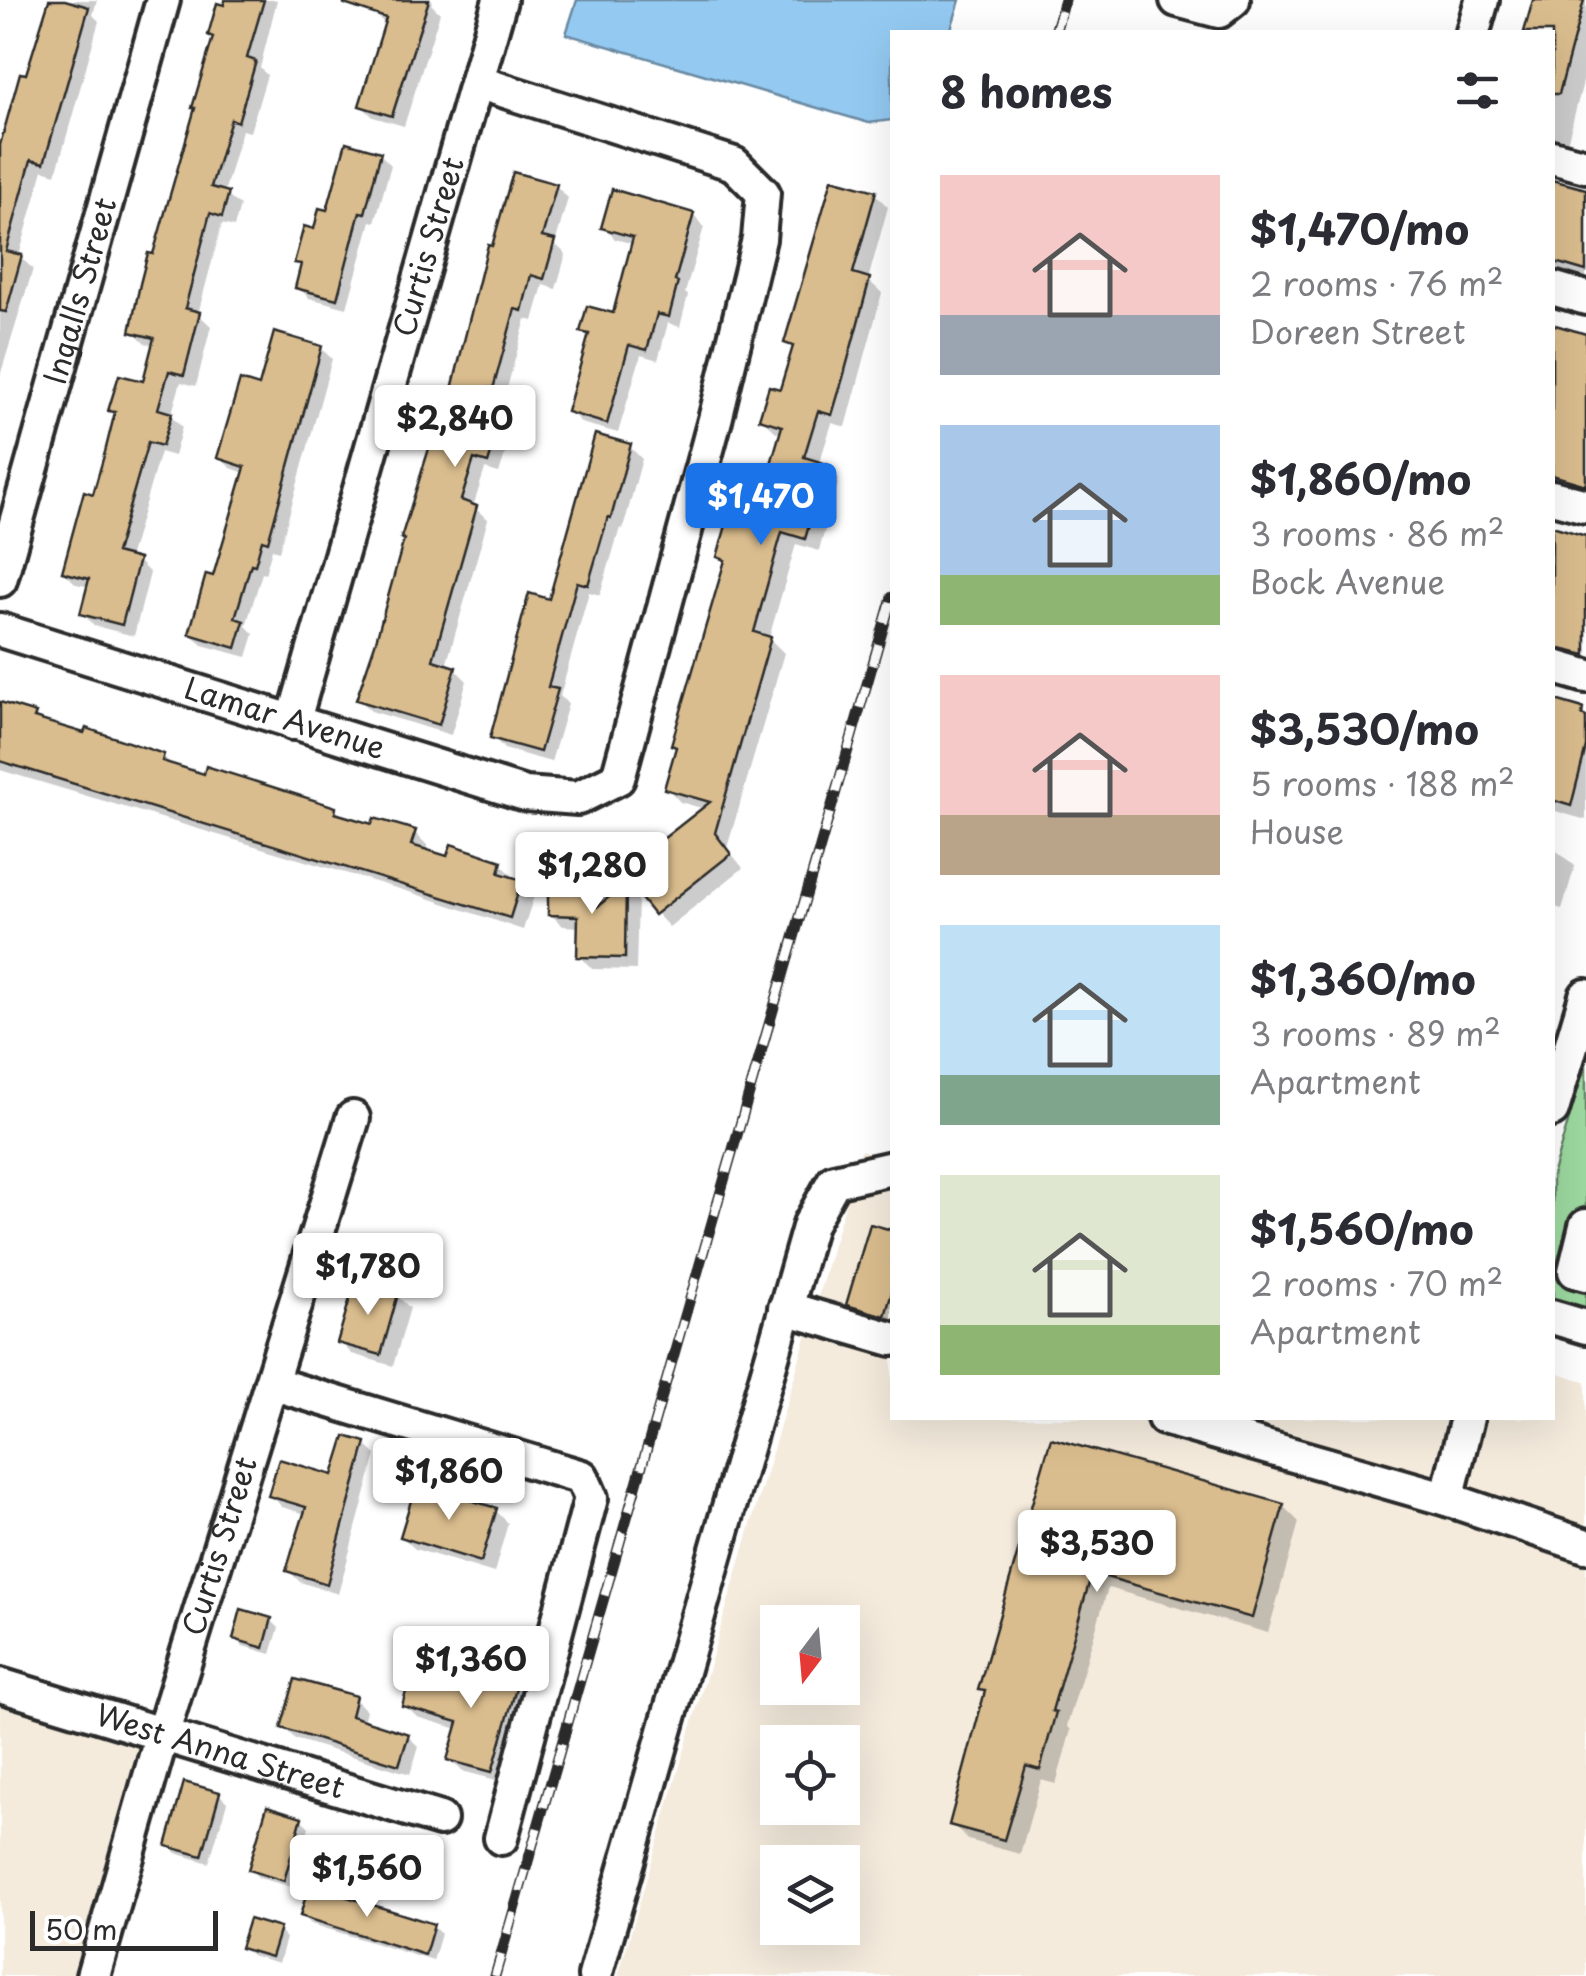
<!DOCTYPE html>
<meta charset="utf-8">
<style>
body{margin:0;font-family:"Playpen Sans",sans-serif;background:#f2f2f3;color:#2b2b33;height:100vh;display:flex;flex-direction:column;font-size:38px;white-space:nowrap}
*{box-sizing:border-box;margin:0}
p{font-size:32px;color:#7c7c81}
.icon{flex:none;width:55px;height:55px;fill:none;stroke:currentColor;stroke-width:2;stroke-linecap:round;stroke-linejoin:round}
.map{position:relative;flex:1;overflow:hidden}
.side{position:absolute;left:890px;top:30px;width:665px;height:1390px;display:flex;flex-direction:column;background:#fff;border-radius:0px;box-shadow:0 10px 40px #0002}
.side>*{flex:none}
.needle{width:65px;rotate:196deg}
.fabs{position:absolute;left:760px;top:1605px;display:grid;gap:20px}
.fabs a{display:grid;place-items:center;width:100px;height:100px;border-radius:0px;background:#fff;box-shadow:0 10px 40px #0002;font-size:50px}
.scale{position:absolute;left:30px;bottom:25px;width:188px;box-sizing:border-box;padding-left:10px;border:5px solid #2b2b2b;border-top:0;font-size:28px;line-height:35px;white-space:nowrap;color:#2b2b2b;-webkit-text-stroke:8px #fff;paint-order:stroke}
.price{position:absolute;translate:-50% -85px;padding:0 22px;border-radius:10px;background:#fff;color:#222;font-size:32px;line-height:65px;filter:drop-shadow(0 2px 5px #0008)}
.price::after{content:'';position:absolute;left:50%;top:60px;width:30px;height:22px;margin-left:-15px;background:inherit;clip-path:polygon(0 0,100% 0,50% 100%)}
.price.current{background:#1a73e8;color:#fff}
ul{padding:0;list-style:none}
li{display:flex;align-items:center;gap:30px;height:250px;padding:0 50px}
li span{display:grid;place-items:center;flex:none;width:280px;height:200px;border-radius:0px;color:#555}
li>.icon{margin-inline-start:auto}
span .icon{width:120px;height:120px;fill:#fffc;stroke-width:1}
li b{font-size:42px}
h2{display:flex;justify-content:space-between;align-items:center;height:120px;padding:0 50px;font-size:42px}
.map>svg:first-child{display:block}
.built{fill:#f4ebdd;fill-rule:evenodd}
.green{fill:#9dd9a0;stroke:#648266;stroke-width:2.5}
.water{fill:#94caf2;stroke:#6a8aa2;stroke-width:2.5}
.shadow{fill:#0003}
.building{fill:#dabd8e;stroke:#2b2b2b;stroke-width:2.5}
.lines{fill:none;stroke-linecap:round;stroke-linejoin:round}
.minor-casing{stroke:#2b2b2b;stroke-width:40}
.minor{stroke:#fff;stroke-width:32}
.rail-casing{stroke:#2b2b2b;stroke-width:11}
.rail{stroke:#fff;stroke-width:8;stroke-dasharray:22;stroke-linecap:butt}
.labels{text-anchor:middle;stroke-width:9;stroke-linejoin:round;paint-order:stroke}
.street-label{font-size:30px;fill:#2b2b2b;stroke:#fff}
</style>
<div class="map">
<svg width="1586" height="1976" viewBox="0 0 1586 1976">
<rect width="100%" height="100%" fill="#fff"/>
<filter id="ink" filterUnits="userSpaceOnUse"><feTurbulence type="fractalNoise" baseFrequency=".01" numOctaves="2"/><feDisplacementMap in="SourceGraphic" scale="20" xChannelSelector="R" yChannelSelector="G"/><feConvolveMatrix kernelMatrix="1 2 1 2 8 2 1 2 1" color-interpolation-filters="sRGB"/></filter>
<g filter="url(#ink)">
<g class="built">
<path d="M 861,1150 L 892,1160 L 892,1418 L 1552,1418 L 1553,1371 L 1586,1382 L 1586,1976 L 618,1976 ZM 778,1622 L 842,1622 L 842,1688 L 778,1688 ZM 778,1742 L 842,1742 L 842,1808 L 778,1808 ZM 778,1862 L 842,1862 L 842,1928 L 778,1928 Z"/>
<path d="M 0,1700 L 144,1743 L 73,1976 L 0,1976 Z"/>
</g>
<path class="green" d="M 1586,1062 L 1586,1309 L 1553,1298 L 1552,1176 Z"/>
<path class="water" d="M 577,0 L 960,0 L 950,32 L 892,32 L 892,120 L 869,123 L 566,34 Z"/>
<g class="shadow">
<path d="M 51,0 L 97,0 L 93,15 L 99,21 L 56,174 L 43,170 L 19,256 L 33,269 L 0,376 L 0,155 Z"/>
<path d="M 228,0 L 277,0 L 260,68 L 267,75 L 250,132 L 242,130 L 224,193 L 240,206 L 234,227 L 222,224 L 198,314 L 211,326 L 196,386 L 181,382 L 171,416 L 182,427 L 174,456 L 160,452 L 129,559 L 138,561 L 150,573 L 134,636 L 95,626 L 83,614 L 90,587 L 76,584 L 64,572 L 94,497 L 117,415 L 111,410 L 145,385 L 154,346 L 145,343 L 133,331 L 215,39 L 210,34 Z"/>
<path d="M 377,0 L 433,0 L 431,4 L 440,13 L 404,126 L 373,117 L 361,105 L 386,25 L 373,12 Z"/>
<path d="M 1535,0 L 1586,0 L 1586,71 L 1566,147 L 1552,143 L 1552,32 L 1526,32 Z"/>
<path d="M 380,154 L 391,165 L 375,222 L 371,221 L 347,308 L 309,298 L 298,287 L 303,268 L 297,262 L 329,213 Z"/>
<path d="M 1552,182 L 1586,192 L 1586,280 L 1552,271 Z"/>
<path d="M 556,186 L 568,198 L 555,244 L 566,254 L 556,289 L 543,285 L 533,321 L 526,319 L 504,399 L 500,398 L 490,431 L 508,445 L 499,473 L 485,469 L 473,507 L 488,519 L 446,666 L 455,669 L 467,681 L 451,735 L 371,711 L 359,699 L 454,392 Z"/>
<path d="M 874,193 L 888,207 L 868,280 L 882,293 L 846,427 L 832,423 L 819,464 L 826,466 L 839,479 L 819,551 L 796,544 L 769,638 L 784,653 L 727,848 L 743,868 L 669,927 L 656,913 L 705,809 L 680,802 L 667,788 L 727,563 L 720,557 L 753,490 L 772,471 L 783,434 L 776,432 L 762,419 L 782,393 L 794,350 L 787,342 Z"/>
<path d="M 693,215 L 704,227 L 685,293 L 688,295 L 680,327 L 668,323 L 658,360 L 641,355 L 618,433 L 581,423 L 570,411 L 590,338 L 583,331 L 615,316 L 634,244 L 615,239 L 604,227 Z"/>
<path d="M 1552,326 L 1586,337 L 1586,496 L 1552,486 Z"/>
<path d="M 321,348 L 332,359 L 279,551 L 272,549 L 265,574 L 262,573 L 246,626 L 254,634 L 247,657 L 202,645 L 191,634 L 215,579 L 245,473 L 231,468 L 220,458 L 260,389 Z"/>
<path d="M 630,447 L 642,459 L 623,529 L 620,528 L 600,595 L 589,592 L 560,696 L 568,704 L 551,762 L 504,749 L 493,737 L 550,602 Z"/>
<path d="M 1552,528 L 1586,539 L 1586,667 L 1552,657 Z"/>
<path d="M 1552,702 L 1586,715 L 1586,820 L 1552,810 Z"/>
<path d="M 0,705 L 35,715 L 43,723 L 163,756 L 174,767 L 335,809 L 344,818 L 374,827 L 414,832 L 428,846 L 426,852 L 449,860 L 501,864 L 514,877 L 513,880 L 521,883 L 534,896 L 523,930 L 416,894 L 0,770 Z"/>
<path d="M 1552,847 L 1575,866 L 1562,909 L 1552,906 Z"/>
<path d="M 597,885 L 611,898 L 626,886 L 638,898 L 636,970 L 592,969 L 580,956 L 580,927 L 563,926 L 550,914 Z"/>
<path d="M 871,1227 L 892,1232 L 892,1329 L 866,1321 L 849,1304 Z"/>
<path d="M 397,1296 L 410,1308 L 393,1366 L 352,1354 L 340,1342 Z"/>
<path d="M 1053,1441 L 1283,1506 L 1299,1522 L 1268,1633 L 1108,1588 L 1067,1726 L 1071,1730 L 1056,1784 L 1041,1780 L 1020,1854 L 968,1840 L 952,1824 L 986,1694 L 981,1689 Z"/>
<path d="M 364,1444 L 376,1455 L 338,1594 L 300,1582 L 289,1571 L 306,1514 L 282,1507 L 271,1495 L 335,1478 Z"/>
<path d="M 496,1511 L 508,1523 L 494,1573 L 415,1549 L 402,1537 Z"/>
<path d="M 271,1620 L 279,1628 L 271,1654 L 243,1646 L 236,1638 Z"/>
<path d="M 519,1674 L 531,1685 L 504,1782 L 462,1771 L 450,1759 L 458,1729 L 417,1717 L 405,1706 L 468,1696 Z"/>
<path d="M 355,1699 L 366,1710 L 363,1722 L 408,1736 L 419,1747 L 410,1774 L 295,1739 L 284,1727 Z"/>
<path d="M 219,1794 L 227,1802 L 209,1863 L 176,1853 L 169,1845 Z"/>
<path d="M 301,1819 L 309,1827 L 292,1887 L 259,1878 L 251,1870 Z"/>
<path d="M 303,1916 L 433,1927 L 441,1934 L 433,1961 L 311,1924 Z"/>
<path d="M 278,1930 L 286,1938 L 279,1963 L 251,1955 L 243,1948 Z"/>
</g>
<g class="building">
<path d="M 49,0 L 65,0 L 89,7 L 44,163 L 31,160 L 6,251 L 22,255 L 6,312 L 0,311 L 0,145 L 20,73 L 26,74 Z"/>
<path d="M 225,0 L 264,0 L 247,58 L 256,61 L 238,122 L 231,119 L 211,187 L 229,192 L 222,217 L 210,213 L 185,308 L 200,312 L 184,375 L 169,371 L 158,409 L 172,413 L 162,446 L 148,442 L 116,553 L 139,559 L 122,625 L 80,614 L 89,579 L 62,572 L 84,491 L 93,494 L 105,452 L 115,412 L 108,411 L 119,375 L 143,381 L 154,338 L 130,332 L 140,284 L 148,253 L 153,254 L 195,108 L 192,108 L 213,37 L 208,35 L 217,3 L 224,5 Z"/>
<path d="M 345,0 L 429,0 L 392,116 L 359,106 L 386,18 L 344,4 Z"/>
<path d="M 1533,0 L 1584,0 L 1559,94 L 1552,94 L 1552,32 L 1524,32 Z"/>
<path d="M 346,142 L 381,152 L 365,213 L 360,212 L 337,299 L 295,288 L 301,264 L 294,263 L 304,226 L 314,229 L 319,208 L 327,210 Z"/>
<path d="M 513,172 L 557,184 L 542,237 L 555,240 L 544,279 L 531,275 L 522,311 L 515,309 L 493,389 L 489,388 L 477,425 L 498,431 L 488,463 L 474,459 L 461,500 L 477,506 L 433,660 L 456,667 L 439,725 L 356,700 L 375,644 L 404,539 L 401,538 L 448,388 L 452,389 L 488,245 L 492,246 Z"/>
<path d="M 832,179 L 876,191 L 853,273 L 870,278 L 843,378 L 832,415 L 818,411 L 804,457 L 827,464 L 805,539 L 782,532 L 754,632 L 771,637 L 715,833 L 731,854 L 654,915 L 628,882 L 647,866 L 640,857 L 710,802 L 664,789 L 676,747 L 671,745 L 725,560 L 717,557 L 738,483 L 751,487 L 758,464 L 770,467 L 782,426 L 759,419 L 769,386 L 780,389 L 793,346 L 784,343 Z"/>
<path d="M 1552,180 L 1586,189 L 1586,271 L 1552,261 Z"/>
<path d="M 612,189 L 694,213 L 675,281 L 678,282 L 669,317 L 657,314 L 647,350 L 629,345 L 607,424 L 567,412 L 589,334 L 580,332 L 587,306 L 613,313 L 633,237 L 601,228 Z"/>
<path d="M 1552,324 L 1586,334 L 1586,485 L 1552,475 Z"/>
<path d="M 274,332 L 322,346 L 268,542 L 262,540 L 255,565 L 251,564 L 235,618 L 244,621 L 236,648 L 189,634 L 206,574 L 213,576 L 245,467 L 217,458 L 240,380 L 259,386 Z"/>
<path d="M 595,434 L 631,444 L 611,518 L 608,517 L 588,585 L 577,582 L 548,687 L 558,689 L 540,752 L 490,738 L 529,593 L 549,599 Z"/>
<path d="M 1552,526 L 1586,536 L 1586,655 L 1552,647 Z"/>
<path d="M 1552,699 L 1583,708 L 1582,715 L 1586,717 L 1586,747 L 1571,806 L 1552,800 Z"/>
<path d="M 0,702 L 36,713 L 34,718 L 84,733 L 86,728 L 164,754 L 162,761 L 204,774 L 206,766 L 336,807 L 335,813 L 372,824 L 374,818 L 416,830 L 411,845 L 447,856 L 451,844 L 502,861 L 499,873 L 522,880 L 510,918 L 0,761 Z"/>
<path d="M 548,881 L 598,882 L 598,906 L 626,883 L 625,958 L 577,957 L 578,916 L 548,915 Z"/>
<path d="M 870,1224 L 892,1230 L 892,1292 L 885,1316 L 846,1305 Z"/>
<path d="M 355,1281 L 398,1294 L 381,1355 L 337,1343 Z"/>
<path d="M 345,1436 L 366,1442 L 327,1584 L 286,1571 L 306,1507 L 268,1496 L 279,1459 L 333,1475 Z"/>
<path d="M 1051,1438 L 1284,1504 L 1252,1618 L 1092,1573 L 1052,1711 L 1056,1712 L 1040,1770 L 1026,1766 L 1004,1840 L 949,1825 L 985,1691 L 978,1690 Z"/>
<path d="M 416,1484 L 497,1508 L 481,1562 L 400,1537 Z"/>
<path d="M 241,1609 L 272,1618 L 264,1648 L 233,1639 Z"/>
<path d="M 476,1658 L 521,1671 L 492,1772 L 447,1760 L 458,1722 L 402,1706 L 410,1677 L 466,1693 Z"/>
<path d="M 295,1679 L 356,1696 L 351,1716 L 409,1734 L 399,1765 L 281,1728 Z"/>
<path d="M 184,1782 L 220,1792 L 202,1856 L 166,1846 Z"/>
<path d="M 267,1806 L 302,1817 L 284,1881 L 248,1870 Z"/>
<path d="M 309,1885 L 434,1924 L 425,1955 L 300,1916 Z"/>
<path d="M 249,1919 L 280,1928 L 271,1957 L 240,1948 Z"/>
</g>
<g class="lines">
<defs>
<g id="minor">
<path d="M 1177,0 L 1219,11 L 1233,0"/>
<path d="M 1473,32 L 1482,0"/>
<path d="M 1552,157 L 1586,166"/>
<path d="M 1552,288 L 1586,298"/>
<path d="M 1552,497 L 1586,506"/>
<path id="s1" d="M 0,580 L 163,0"/>
<path id="s2" d="M 0,630 L 525,794 L 578,798 L 618,778 L 716,416 L 759,239 L 763,193 L 734,164 L 477,82"/>
<path d="M 1552,666 L 1586,676"/>
<path id="s3" d="M 293,723 L 500,0"/>
<path d="M 1552,1110 L 1586,996"/>
<path d="M 1586,1226 L 1575,1271 L 1586,1274"/>
<path d="M 785,1308 L 892,1339"/>
<path d="M 1552,1317 L 1586,1327"/>
<path d="M 271,1383 L 582,1477 L 591,1498 L 501,1838"/>
<path d="M 1164,1418 L 1447,1499 L 1586,1546"/>
<path d="M 1447,1499 L 1467,1418"/>
<path id="s4" d="M 0,1685 L 440,1819"/>
<path id="s5" d="M 93,1976 L 162,1735 L 353,1118"/>
<path d="M 595,1976 L 810,1224 L 834,1181 L 892,1168"/>
</g>
</defs>
<use href="#minor" class="minor-casing"/>
<use href="#minor" class="minor"/>
<defs>
<g id="rail">
<path d="M 1055,32 L 1065,0"/>
<path d="M 495,1976 L 892,597"/>
</g>
</defs>
<use href="#rail" class="rail-casing"/>
<use href="#rail" class="rail"/>
</g>
</g>
<g class="labels">
<g class="street-label">
<text dy="10" stroke="none"><textPath href="#s3" startOffset="495">Curtis Street</textPath></text>
<text dy="10" stroke="none"><textPath href="#s1" startOffset="300">Ingalls Street</textPath></text>
<text dy="10" stroke="none"><textPath href="#s2" startOffset="298">Lamar Avenue</textPath></text>
<text dy="10" stroke="none"><textPath href="#s5" startOffset="448">Curtis Street</textPath></text>
<text dy="10" stroke="none"><textPath href="#s4" startOffset="230">West Anna Street</textPath></text>
</g>
</g>
</svg>
<div class="fabs">
<a><svg class="needle" viewBox="-14 -14 28 28"><path d="M0-13l5 13h-10z" fill="#e53935"/><path d="M0 13l5-13h-10z" fill="#7c7c81"/></svg></a>
<a><svg class="icon" aria-label="locate" viewBox="0 0 24 24"><circle cx="12" cy="12" r="6"/><path d="M12 2v4M12 18v4M2 12h4M18 12h4"/></svg></a>
<a><svg class="icon" aria-label="layers" viewBox="0 0 24 24"><path d="M12 4l9 5-9 5-9-5zM3 14l9 5 9-5"/></svg></a>
</div>
<div class="scale">50 m</div>
<b class="price" style="left:455px;top:470px">$2,840</b>
<b class="price current" style="left:761px;top:548px">$1,470</b>
<b class="price" style="left:592px;top:917px">$1,280</b>
<b class="price" style="left:368px;top:1318px">$1,780</b>
<b class="price" style="left:449px;top:1523px">$1,860</b>
<b class="price" style="left:1097px;top:1595px">$3,530</b>
<b class="price" style="left:471px;top:1711px">$1,360</b>
<b class="price" style="left:367px;top:1920px">$1,560</b>
<section class="side">
<h2>8 homes<svg class="icon" aria-label="filters" viewBox="0 0 24 24"><path d="M4 7h16M4 17h16"/><circle cx="9" cy="7" r="2"/><circle cx="15" cy="17" r="2"/></svg></h2>
<ul>
<li><span style="background:linear-gradient(#f6c9c9 70%,#9aa5b1 0)"><svg class="icon" aria-label="home" viewBox="0 0 24 24"><path d="M3 11l9-7 9 7M6 9v11h12V9"/></svg></span><div><b>$1,470/mo</b><p>2 rooms · 76 m²</p><p>Doreen Street</p></div></li>
<li><span style="background:linear-gradient(#a9c7e8 75%,#8fb573 0)"><svg class="icon" aria-label="home" viewBox="0 0 24 24"><path d="M3 11l9-7 9 7M6 9v11h12V9"/></svg></span><div><b>$1,860/mo</b><p>3 rooms · 86 m²</p><p>Bock Avenue</p></div></li>
<li><span style="background:linear-gradient(#f6c9c9 70%,#b9a48a 0)"><svg class="icon" aria-label="home" viewBox="0 0 24 24"><path d="M3 11l9-7 9 7M6 9v11h12V9"/></svg></span><div><b>$3,530/mo</b><p>5 rooms · 188 m²</p><p>House</p></div></li>
<li><span style="background:linear-gradient(#bfe0f5 75%,#7fa58c 0)"><svg class="icon" aria-label="home" viewBox="0 0 24 24"><path d="M3 11l9-7 9 7M6 9v11h12V9"/></svg></span><div><b>$1,360/mo</b><p>3 rooms · 89 m²</p><p>Apartment</p></div></li>
<li><span style="background:linear-gradient(#dfe7d0 75%,#8fb573 0)"><svg class="icon" aria-label="home" viewBox="0 0 24 24"><path d="M3 11l9-7 9 7M6 9v11h12V9"/></svg></span><div><b>$1,560/mo</b><p>2 rooms · 70 m²</p><p>Apartment</p></div></li>
</ul>
</section>
</div>
